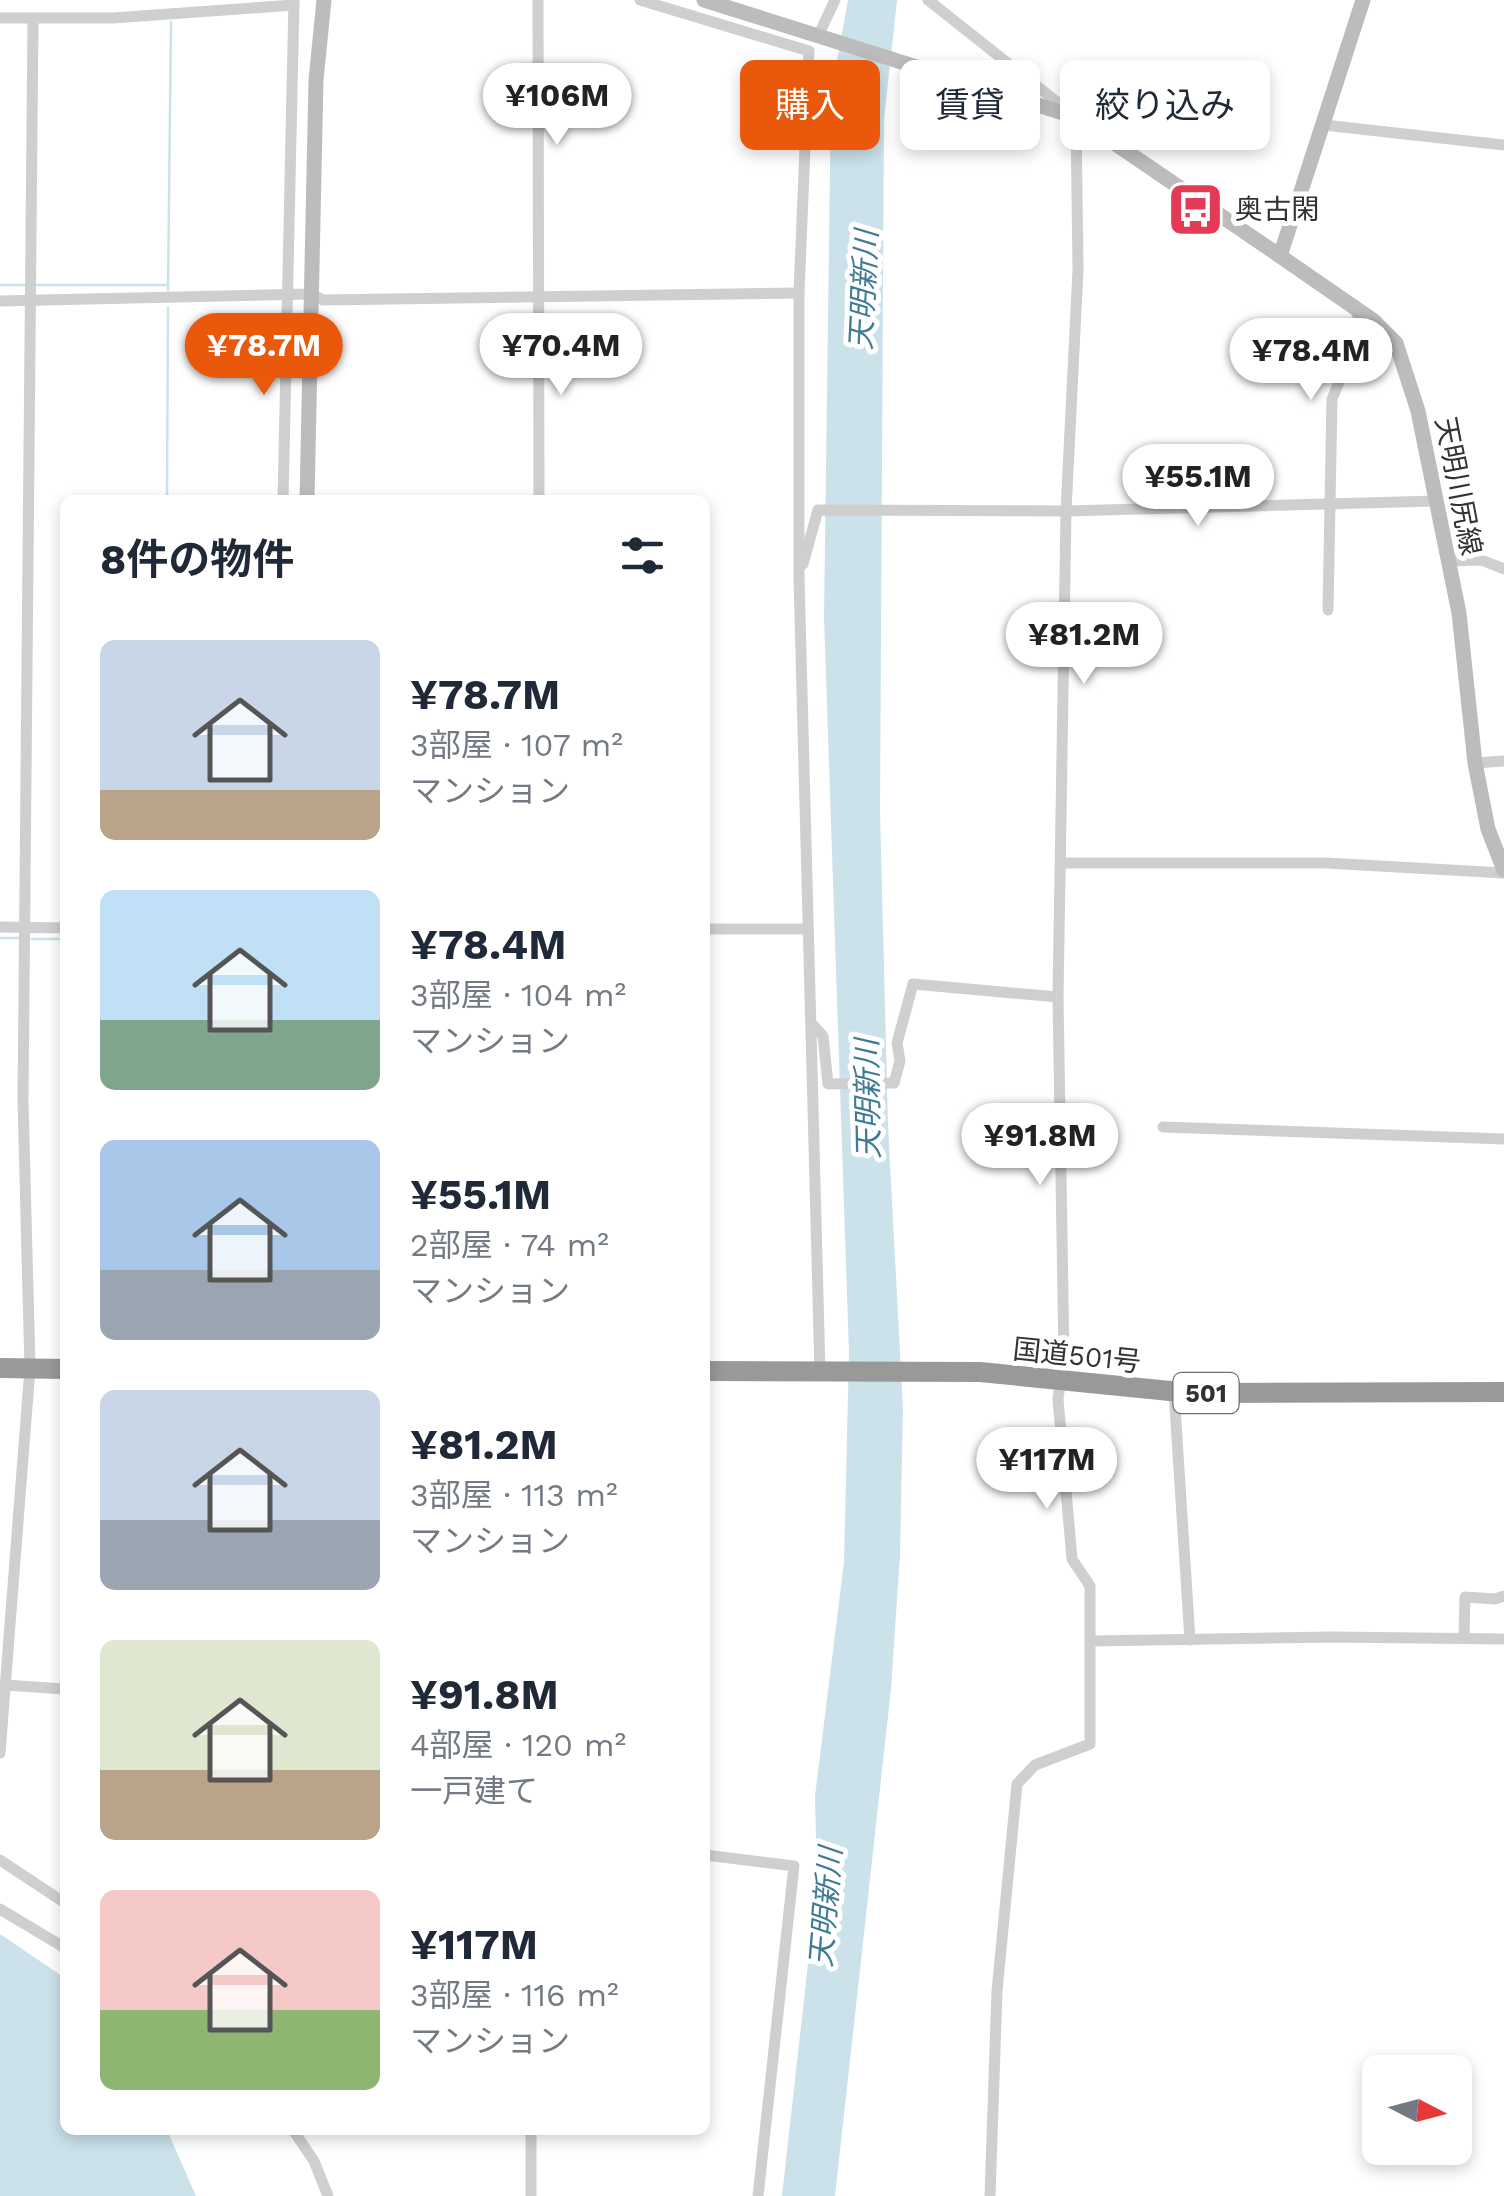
<!DOCTYPE html>
<html lang="ja">
<meta charset="utf-8">
<style>
body{margin:0;font-family:"Work Sans","Noto Sans JP",sans-serif;background:#f2f2f3;color:#1f2937;height:100vh;display:flex;flex-direction:column;font-size:38px;white-space:nowrap}
*{box-sizing:border-box;margin:0}
p{font-size:32px;color:#747a83}
.icon{flex:none;width:55px;height:55px;fill:none;stroke:currentColor;stroke-width:2;stroke-linecap:round;stroke-linejoin:round}
.map{position:relative;flex:1;overflow:hidden}
.side{position:absolute;left:60px;top:495px;width:650px;height:1640px;display:flex;flex-direction:column;background:#fff;border-radius:15px;box-shadow:0 5px 15px #0003}
.side>*{flex:none}
.top-card{position:absolute;left:740px;top:60px;width:612px;height:90px;display:flex;gap:20px}
.needle{width:65px;rotate:96deg}
.buttons{position:absolute;left:1362px;top:2055px;display:grid;gap:20px}
.buttons a{display:grid;place-items:center;width:110px;height:110px;border-radius:15px;background:#fff;box-shadow:0 5px 15px #0003;font-size:50px}
.price{position:absolute;translate:-50% -85px;padding:0 22px;border-radius:35px;background:#fff;color:#222;font-size:32px;line-height:65px;filter:drop-shadow(0 2px 5px #0008)}
.price::after{content:'';position:absolute;left:50%;top:60px;width:30px;height:22px;margin-left:-15px;background:inherit;clip-path:polygon(0 0,100% 0,50% 100%)}
.price.active{background:#ea580c;color:#fff}
ul{padding:0;list-style:none}
li{display:flex;align-items:center;gap:30px;height:250px;padding:0 40px}
li span{display:grid;place-items:center;flex:none;width:280px;height:200px;border-radius:15px;color:#555}
li>.icon{margin-inline-start:auto}
span .icon{width:120px;height:120px;fill:#fffc;stroke-width:1}
li b{font-size:42px}
h2{display:flex;justify-content:space-between;align-items:center;height:120px;padding:0 40px;font-size:42px}
.chip{padding:0 35px;border-radius:15px;background:#fff;box-shadow:0 5px 15px #0003;font-size:35px;line-height:90px}
.chip.active{background:#ea580c;color:#fff}
.map>svg:first-child{display:block}
.water{fill:#cbe2eb}
.lines{fill:none;stroke-linecap:round;stroke-linejoin:round}
.stream{stroke:#cbe2eb;stroke-width:2.5}
.street{stroke:#cfcfcf;stroke-width:11}
.secondary{stroke:#bcbcbc;stroke-width:15}
.highway{stroke:#999;stroke-width:20}
.labels{text-anchor:middle;stroke-width:10;stroke-linejoin:round;paint-order:stroke}
.shield{fill:#fff;stroke:#707070;stroke-width:2.5}
.shield-label{font-size:25px;font-weight:bold;fill:#323232}
.poi-label{font-size:28px;fill:#323232;stroke:#fff;text-anchor:start}
.street-label{font-size:28px;fill:#323232;stroke:#fff}
.water-label{font-size:30px;font-style:italic;fill:#407b94;stroke:#fff}
</style>
<div class="map">
<svg width="1504" height="2196" viewBox="0 0 1504 2196">
<rect width="100%" height="100%" fill="#fff"/>
<g class="water">
<path d="M 848,0 L 897,0 L 884,120 L 880,811 L 888,1125 L 903,1409 L 900,1555 L 891,1689 L 835,2196 L 782,2196 L 817,1883 L 815,1796 L 844,1562 L 849,1353 L 824,617 L 831,93 Z"/>
<path d="M 0,1934 L 65,1978 L 65,2130 L 167,2130 L 196,2196 L 0,2196 Z"/>
</g>
<g class="lines">
<g class="stream">
<path d="M 0,285 L 26,285"/>
<path d="M 34,285 L 166,285"/>
<path d="M 168,290 L 171,22"/>
<path d="M 167,500 L 168,308"/>
<path d="M 0,938 L 19,938"/>
<path d="M 32,939 L 65,939"/>
</g>
<g class="street">
<path d="M 538,0 L 539,500"/>
<path d="M 640,0 L 809,51 L 799,293 L 799,578 L 820,1372"/>
<path d="M 928,0 L 1076,117 L 1208,133"/>
<path d="M 0,18 L 113,18 L 294,5"/>
<path d="M 818,36 L 835,0"/>
<path d="M 1324,125 L 1504,145"/>
<path d="M 0,301 L 311,294 L 323,300 L 799,293"/>
<path d="M 283,500 L 294,0"/>
<path d="M 1448,561 L 1481,560 L 1504,569"/>
<path d="M 803,564 L 818,510 L 1066,511 L 1436,501"/>
<path d="M 1328,610 L 1332,399 L 1349,358 L 1359,309"/>
<path d="M 1475,763 L 1504,761"/>
<path d="M 1062,863 L 1326,863 L 1504,873"/>
<path d="M 0,927 L 65,928"/>
<path d="M 705,929 L 807,929"/>
<path d="M 812,1024 L 823,1036 L 828,1084 L 894,1083 L 900,1061 L 897,1043 L 913,984 L 1058,997"/>
<path d="M 1163,1127 L 1504,1139"/>
<path d="M 1174,1392 L 1190,1640"/>
<path d="M 1464,1638 L 1465,1597 L 1495,1599 L 1504,1596"/>
<path d="M 1092,1641 L 1332,1637 L 1504,1639"/>
<path d="M 4,1685 L 65,1689"/>
<path d="M 0,1753 L 30,1368 L 23,1101 L 33,19"/>
<path d="M 705,1855 L 794,1866 L 758,2196"/>
<path d="M 0,1860 L 65,1903"/>
<path d="M 0,1909 L 65,1948"/>
<path d="M 293,2130 L 314,2161 L 328,2196"/>
<path d="M 531,2196 L 531,2130"/>
<path d="M 990,2196 L 997,1991 L 1017,1784 L 1035,1765 L 1090,1744 L 1090,1586 L 1072,1559 L 1058,1399 L 1064,1357 L 1058,997 L 1066,511 L 1078,270 L 1076,117"/>
</g>
<g class="secondary">
<path d="M 704,0 L 1076,117 L 1280,256"/>
<path d="M 1363,0 L 1280,256 L 1374,321 L 1396,343 L 1418,411 L 1459,613 L 1475,763 L 1488,829 L 1504,870"/>
<path d="M 307,500 L 316,80 L 324,0"/>
</g>
<g class="highway">
<path d="M 0,1368 L 65,1369"/>
<path d="M 705,1371 L 980,1372 L 1190,1393 L 1504,1392"/>
</g>
</g>
<defs>
<symbol id="bus-square" viewBox="-11 -11 22 22"><rect x="-9" y="-9" width="18" height="18" rx="4" fill="#e33a56" stroke="#fff"/><path d="M-5-6H5V4H4V6H2V4H-2V6H-4V4H-5ZM-3.5-4V0h7V-4ZM-3.5 1.2v1.5H-2V1.2ZM2 1.2v1.5H3.5V1.2Z" fill="#fff"/></symbol>
</defs>
<g fill-rule="evenodd">
<use href="#bus-square" x="1164" y="178" width="63" height="63"/>
</g>
<g class="labels">
<rect class="shield" x="1173.5" y="1373" width="65" height="40" rx="8"/>
<g class="shield-label">
<text x="1206" y="1402">501</text>
</g>
<g class="poi-label">
<text x="1235" y="219">奥古閑</text>
</g>
<g class="street-label">
<text transform="translate(1459 486) rotate(79)" y="10">天明川尻線</text>
<text transform="translate(1077 1355) rotate(6)" y="10">国道501号</text>
</g>
<g class="water-label">
<text transform="translate(864 290) rotate(-87)" y="10">天明新川</text>
<text transform="translate(868 1099) rotate(-91)" y="10">天明新川</text>
<text transform="translate(826 1907) rotate(-85)" y="10">天明新川</text>
</g>
</g>
</svg>
<div class="buttons">
<a><svg class="needle" viewBox="-14 -14 28 28"><path d="M0-13l5 13h-10z" fill="#e53935"/><path d="M0 13l5-13h-10z" fill="#747a83"/></svg></a>
</div>
<b class="price" style="left:557px;top:148px">¥106M</b>
<b class="price active" style="left:264px;top:398px">¥78.7M</b>
<b class="price" style="left:561px;top:398px">¥70.4M</b>
<b class="price" style="left:1311px;top:403px">¥78.4M</b>
<b class="price" style="left:1198px;top:529px">¥55.1M</b>
<b class="price" style="left:1084px;top:687px">¥81.2M</b>
<b class="price" style="left:1040px;top:1188px">¥91.8M</b>
<b class="price" style="left:1047px;top:1512px">¥117M</b>
<div class="top-card">
<a class="chip active">購入</a>
<a class="chip">賃貸</a>
<a class="chip">絞り込み</a>
</div>
<section class="side">
<h2>8件の物件<svg class="icon" aria-label="filters" viewBox="0 0 24 24"><path d="M4 7h16M4 17h16"/><circle cx="9" cy="7" r="2"/><circle cx="15" cy="17" r="2"/></svg></h2>
<ul>
<li><span style="background:linear-gradient(#c9d6e8 75%,#b9a48a 0)"><svg class="icon" aria-label="home" viewBox="0 0 24 24"><path d="M3 11l9-7 9 7M6 9v11h12V9"/></svg></span><div><b>¥78.7M</b><p>3部屋 · 107 m²</p><p>マンション</p></div></li>
<li><span style="background:linear-gradient(#bfe0f5 65%,#7fa58c 0)"><svg class="icon" aria-label="home" viewBox="0 0 24 24"><path d="M3 11l9-7 9 7M6 9v11h12V9"/></svg></span><div><b>¥78.4M</b><p>3部屋 · 104 m²</p><p>マンション</p></div></li>
<li><span style="background:linear-gradient(#a9c7e8 65%,#9aa5b1 0)"><svg class="icon" aria-label="home" viewBox="0 0 24 24"><path d="M3 11l9-7 9 7M6 9v11h12V9"/></svg></span><div><b>¥55.1M</b><p>2部屋 · 74 m²</p><p>マンション</p></div></li>
<li><span style="background:linear-gradient(#c9d6e8 65%,#9aa5b1 0)"><svg class="icon" aria-label="home" viewBox="0 0 24 24"><path d="M3 11l9-7 9 7M6 9v11h12V9"/></svg></span><div><b>¥81.2M</b><p>3部屋 · 113 m²</p><p>マンション</p></div></li>
<li><span style="background:linear-gradient(#dfe7d0 65%,#b9a48a 0)"><svg class="icon" aria-label="home" viewBox="0 0 24 24"><path d="M3 11l9-7 9 7M6 9v11h12V9"/></svg></span><div><b>¥91.8M</b><p>4部屋 · 120 m²</p><p>一戸建て</p></div></li>
<li><span style="background:linear-gradient(#f6c9c9 60%,#8fb573 0)"><svg class="icon" aria-label="home" viewBox="0 0 24 24"><path d="M3 11l9-7 9 7M6 9v11h12V9"/></svg></span><div><b>¥117M</b><p>3部屋 · 116 m²</p><p>マンション</p></div></li>
</ul>
</section>
</div>
